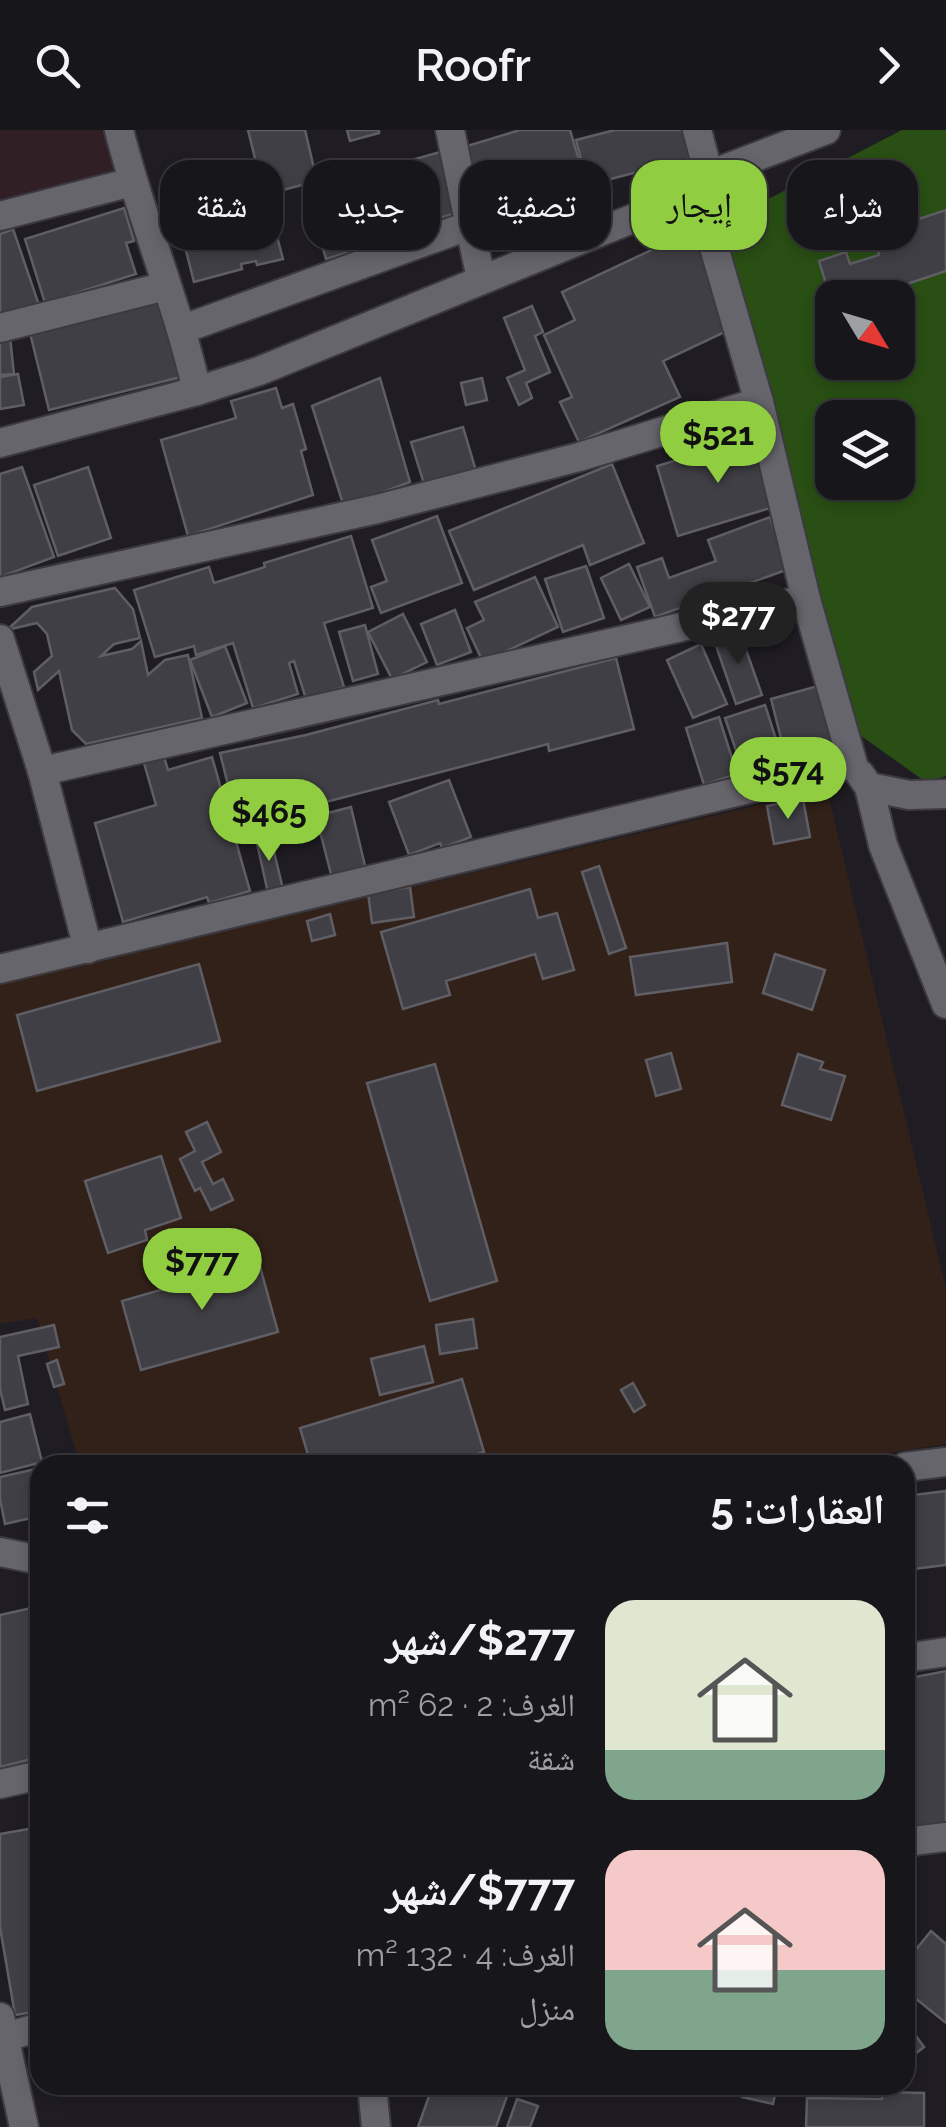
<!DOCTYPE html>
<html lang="ar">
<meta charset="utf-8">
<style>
body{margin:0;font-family:Raleway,"Noto Naskh Arabic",sans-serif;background:#201f23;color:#f1f3f6;direction:rtl;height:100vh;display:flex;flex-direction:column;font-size:38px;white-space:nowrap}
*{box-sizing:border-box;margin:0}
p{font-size:32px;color:#9e9fa2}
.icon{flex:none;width:55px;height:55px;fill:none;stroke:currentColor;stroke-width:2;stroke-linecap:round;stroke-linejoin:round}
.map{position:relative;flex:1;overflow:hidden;direction:ltr}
.side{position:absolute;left:30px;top:1325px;width:885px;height:640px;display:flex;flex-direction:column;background:#17161a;border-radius:30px;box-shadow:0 5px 15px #0003,0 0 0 2px #363539;direction:rtl}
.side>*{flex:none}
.guide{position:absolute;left:30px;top:30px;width:888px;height:90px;direction:rtl;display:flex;gap:20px}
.needle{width:65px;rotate:128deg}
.buttons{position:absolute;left:815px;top:150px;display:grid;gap:20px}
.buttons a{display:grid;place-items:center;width:100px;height:100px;border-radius:20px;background:#17161a;box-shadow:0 5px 15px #0003,0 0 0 2px #363539;font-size:50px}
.price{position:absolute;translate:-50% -85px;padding:0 22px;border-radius:35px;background:#90cd40;color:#111;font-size:32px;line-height:65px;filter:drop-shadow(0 2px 5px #0008)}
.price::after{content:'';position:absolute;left:50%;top:60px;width:30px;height:22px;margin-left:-15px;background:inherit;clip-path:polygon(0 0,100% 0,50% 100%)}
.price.on{background:#222;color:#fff}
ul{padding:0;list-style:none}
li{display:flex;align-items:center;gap:30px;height:250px;padding:0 30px}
li span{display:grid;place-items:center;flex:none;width:280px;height:200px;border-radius:30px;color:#555}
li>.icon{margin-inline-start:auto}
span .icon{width:120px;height:120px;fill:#fffc;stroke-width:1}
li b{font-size:42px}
h2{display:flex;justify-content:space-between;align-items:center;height:120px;padding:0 30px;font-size:42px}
.pill{padding:0 35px;border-radius:30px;background:#17161a;box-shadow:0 5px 15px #0003,0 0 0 2px #363539;font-size:35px;line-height:90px}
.pill.on{background:#90cd40;color:#111}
header{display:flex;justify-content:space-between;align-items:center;height:130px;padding:0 30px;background:#17161a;font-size:45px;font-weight:600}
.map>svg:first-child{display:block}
.education{fill:#322119}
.medical{fill:#311f26}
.green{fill:#294f14;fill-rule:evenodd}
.building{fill:#403f45;stroke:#605e65;stroke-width:2.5}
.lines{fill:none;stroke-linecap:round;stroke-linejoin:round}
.minor-casing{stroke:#3c3a3f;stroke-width:32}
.minor{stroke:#67656c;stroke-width:28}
</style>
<header><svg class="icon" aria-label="forward" viewBox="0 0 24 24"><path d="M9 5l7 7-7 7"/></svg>Roofr<svg class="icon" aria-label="search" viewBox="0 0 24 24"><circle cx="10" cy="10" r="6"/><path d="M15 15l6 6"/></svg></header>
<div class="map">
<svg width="946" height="1997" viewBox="0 0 946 1997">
<rect width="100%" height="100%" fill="#1f1d23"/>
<path class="education" d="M 827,659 L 946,1159 L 946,1314 L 811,1335 L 80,1335 L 37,1188 L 0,1194 L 0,854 Z"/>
<path class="medical" d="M 0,0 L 107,0 L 122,50 L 0,82 Z"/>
<path class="green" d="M 902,0 L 946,0 L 946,646 L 926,652 L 854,601 L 718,95 ZM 832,168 L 898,168 L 898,232 L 832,232 ZM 832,288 L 898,288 L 898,352 L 832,352 Z"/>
<g class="building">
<path d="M 248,0 L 305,0 L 317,51 L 264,65 Z"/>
<path d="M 347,0 L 379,0 L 379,3 L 350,11 Z"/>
<path d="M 520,0 L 570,0 L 586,54 L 487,84 L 467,16 Z"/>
<path d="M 615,0 L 691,0 L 698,26 L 588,55 L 576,10 Z"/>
<path d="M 440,22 L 457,83 L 375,106 L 358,45 Z"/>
<path d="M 353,48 L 372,115 L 326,129 L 306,61 Z"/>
<path d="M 267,69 L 283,129 L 257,135 L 256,131 L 241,134 L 242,139 L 194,152 L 177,86 L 218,75 L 221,87 L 243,81 L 241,75 Z"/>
<path d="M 124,78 L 134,111 L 126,113 L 136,144 L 45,173 L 25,109 Z"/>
<path d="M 946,80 L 946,141 L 865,168 L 832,168 L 832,173 L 819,131 L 846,122 L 850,134 L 879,125 L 873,104 Z"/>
<path d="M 13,99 L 39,175 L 0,189 L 0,104 Z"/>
<path d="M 692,101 L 724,170 L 729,200 L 663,231 L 680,267 L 579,312 L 560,272 L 572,267 L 544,205 L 575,190 L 562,162 Z"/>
<path d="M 166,169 L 181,247 L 49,280 L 30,203 Z"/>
<path d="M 532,176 L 543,202 L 535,206 L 550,242 L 526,253 L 532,268 L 519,275 L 507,248 L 525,240 L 504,188 Z"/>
<path d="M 10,207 L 14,244 L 0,245 L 0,208 Z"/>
<path d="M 18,244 L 24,275 L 0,279 L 0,247 Z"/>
<path d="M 380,248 L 410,352 L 344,377 L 312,276 Z"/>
<path d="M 482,248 L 487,270 L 466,275 L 461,253 Z"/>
<path d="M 276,258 L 282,278 L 293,274 L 306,319 L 301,321 L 313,365 L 188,406 L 161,310 L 236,288 L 231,271 Z"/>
<path d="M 463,297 L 476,341 L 425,357 L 411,312 Z"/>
<path d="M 759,305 L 780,375 L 678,406 L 657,336 Z"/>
<path d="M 612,334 L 644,413 L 590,435 L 583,415 L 474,460 L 449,401 Z"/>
<path d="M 22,337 L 54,427 L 0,447 L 0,344 Z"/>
<path d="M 88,337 L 111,408 L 58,426 L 34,355 Z"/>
<path d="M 437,386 L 462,453 L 381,483 L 371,457 L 387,451 L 372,410 Z"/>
<path d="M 770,387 L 789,439 L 655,487 L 637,437 L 662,428 L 669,448 L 716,431 L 708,410 Z"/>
<path d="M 351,406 L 373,478 L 324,493 L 344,557 L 306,569 L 294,531 L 289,533 L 298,564 L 253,578 L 233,513 L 196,525 L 194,516 L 155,527 L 134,460 L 209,437 L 214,453 L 265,437 L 264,433 Z"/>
<path d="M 629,434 L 650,477 L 621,490 L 601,448 Z"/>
<path d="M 586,436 L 604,488 L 563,502 L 545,449 Z"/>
<path d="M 535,447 L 558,497 L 483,532 L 467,498 L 484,490 L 475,472 Z"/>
<path d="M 115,458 L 133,479 L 140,508 L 114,514 L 101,526 L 132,519 L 141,511 L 148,545 L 165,530 L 188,525 L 202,588 L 86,614 L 72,600 L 59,541 L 38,560 L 34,542 L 52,526 L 47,504 L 37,493 L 7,500 L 32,477 Z"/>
<path d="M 455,480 L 471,522 L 437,535 L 421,494 Z"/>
<path d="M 403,484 L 427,532 L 392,549 L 368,502 Z"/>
<path d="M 365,495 L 378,544 L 353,551 L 339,502 Z"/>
<path d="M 739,500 L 762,565 L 736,574 L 714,510 Z"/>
<path d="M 701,514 L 727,574 L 693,588 L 667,530 Z"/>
<path d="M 225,516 L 247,573 L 212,587 L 190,530 Z"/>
<path d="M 616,528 L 634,599 L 549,621 L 548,614 L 238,695 L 220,623 L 306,605 L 438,570 L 439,574 Z"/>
<path d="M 818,556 L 834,620 L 787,632 L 771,569 Z"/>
<path d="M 765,575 L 783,631 L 744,644 L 725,588 Z"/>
<path d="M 719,587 L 737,644 L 704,655 L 686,598 Z"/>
<path d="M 164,627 L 168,640 L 212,627 L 250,761 L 209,773 L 207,767 L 123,792 L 95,693 L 156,675 L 144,633 Z"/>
<path d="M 449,650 L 471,707 L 442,718 L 440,713 L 409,725 L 389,672 Z"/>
<path d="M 803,669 L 810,707 L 774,714 L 767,676 Z"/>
<path d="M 351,677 L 366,740 L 332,748 L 316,686 Z"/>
<path d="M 270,705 L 283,759 L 268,763 L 256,709 Z"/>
<path d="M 599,736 L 626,818 L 609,824 L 582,742 Z"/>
<path d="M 410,757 L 414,787 L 372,793 L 368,763 Z"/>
<path d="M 530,759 L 538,788 L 557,783 L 574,840 L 543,849 L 535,824 L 446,851 L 450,865 L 403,879 L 381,802 Z"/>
<path d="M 330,784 L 335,805 L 312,811 L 307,791 Z"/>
<path d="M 727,813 L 732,852 L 636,865 L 630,827 Z"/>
<path d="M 775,824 L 825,840 L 812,880 L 763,863 Z"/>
<path d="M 199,834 L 220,911 L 37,961 L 17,885 Z"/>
<path d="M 671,923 L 681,959 L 656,966 L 646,930 Z"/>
<path d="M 798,924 L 823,932 L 820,939 L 845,946 L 831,990 L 782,975 Z"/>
<path d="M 435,934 L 497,1151 L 430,1171 L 367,953 Z"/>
<path d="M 207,992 L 221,1022 L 202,1032 L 213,1054 L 223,1049 L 233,1070 L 211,1080 L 200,1058 L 195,1061 L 180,1029 L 195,1021 L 186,1002 Z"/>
<path d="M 161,1026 L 181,1088 L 145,1100 L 147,1110 L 108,1123 L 85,1051 Z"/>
<path d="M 256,1122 L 278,1202 L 141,1240 L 122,1171 L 202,1148 L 199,1138 Z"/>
<path d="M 473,1189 L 477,1218 L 440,1224 L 436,1195 Z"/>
<path d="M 54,1195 L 59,1217 L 18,1226 L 28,1274 L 5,1280 L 0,1259 L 0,1207 Z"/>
<path d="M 424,1216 L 433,1252 L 380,1265 L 371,1229 Z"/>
<path d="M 57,1230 L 64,1254 L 54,1257 L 47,1234 Z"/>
<path d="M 462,1249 L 484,1322 L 441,1335 L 311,1335 L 300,1298 Z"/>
<path d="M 633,1253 L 645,1275 L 634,1282 L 621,1260 Z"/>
<path d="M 30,1284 L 42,1332 L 0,1343 L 0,1292 Z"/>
<path d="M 92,1326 L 94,1335 L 51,1335 Z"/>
<path d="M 40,1338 L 40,1386 L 5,1394 L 0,1369 L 0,1347 Z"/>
<path d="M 946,1361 L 946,1435 L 905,1440 L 905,1366 Z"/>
<path d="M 40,1476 L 40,1627 L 0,1637 L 0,1485 Z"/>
<path d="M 946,1541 L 946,1695 L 917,1700 L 905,1641 L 905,1549 Z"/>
<path d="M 40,1697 L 40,1881 L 15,1885 L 0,1797 L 0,1704 Z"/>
<path d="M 931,1801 L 946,1814 L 946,1893 L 905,1860 L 905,1833 Z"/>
<path d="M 905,1891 L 924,1917 L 905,1932 Z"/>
<path d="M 151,1955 L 198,1955 L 174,1961 Z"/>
<path d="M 433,1955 L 511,1955 L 496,1997 L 418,1997 Z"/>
<path d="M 744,1955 L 777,1955 L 773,1974 L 742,1967 Z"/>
<path d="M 882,1962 L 924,1963 L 924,1997 L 806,1997 L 807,1968 L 882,1969 Z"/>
<path d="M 517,1969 L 538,1976 L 530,1997 L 507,1997 Z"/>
</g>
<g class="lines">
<defs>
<g id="minor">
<path d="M 119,0 C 141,88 177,172 197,261"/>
<path d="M 450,0 L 481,149"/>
<path d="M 697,0 L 709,45"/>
<path d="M 0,86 L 132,52"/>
<path d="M 0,198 L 166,156"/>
<path d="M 183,199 L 468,96"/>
<path d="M 0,313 L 197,261 L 259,241 L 698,62 L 709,45 L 826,0"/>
<path d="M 0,462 L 377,379 L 579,327 L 759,272"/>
<path d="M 0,509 L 42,641 L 88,819"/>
<path d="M 42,641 L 806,469"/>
<path d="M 860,644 L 869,657 L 909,665 L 946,664"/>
<path d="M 869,657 L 883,715 L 946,874"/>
<path d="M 0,839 L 853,634 L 806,469 L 759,272 L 698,62"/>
<path d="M 905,1337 L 946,1332"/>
<path d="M 0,1422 L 40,1430"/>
<path d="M 905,1528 L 946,1522"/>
<path d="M 0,1654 L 40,1645"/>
<path d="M 905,1712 L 946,1707"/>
<path d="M 0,1887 L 24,1997"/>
<path d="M 6,1907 L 40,1897"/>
<path d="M 372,1955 L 376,1997"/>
</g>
</defs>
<use href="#minor" class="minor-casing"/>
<use href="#minor" class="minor"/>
</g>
</svg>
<div class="buttons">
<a><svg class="needle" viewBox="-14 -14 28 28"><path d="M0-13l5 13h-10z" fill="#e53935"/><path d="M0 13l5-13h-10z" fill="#9e9fa2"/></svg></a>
<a><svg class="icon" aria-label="layers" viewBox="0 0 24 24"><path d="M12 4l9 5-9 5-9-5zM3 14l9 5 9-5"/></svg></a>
</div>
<b class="price" style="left:718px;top:356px">$521</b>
<b class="price on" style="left:738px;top:537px">$277</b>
<b class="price" style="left:788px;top:692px">$574</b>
<b class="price" style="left:269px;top:734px">$465</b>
<b class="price" style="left:202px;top:1183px">$777</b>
<div class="guide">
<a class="pill">شراء</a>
<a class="pill on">إيجار</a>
<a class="pill">تصفية</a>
<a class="pill">جديد</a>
<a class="pill">شقة</a>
</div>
<section class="side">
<h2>العقارات: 5<svg class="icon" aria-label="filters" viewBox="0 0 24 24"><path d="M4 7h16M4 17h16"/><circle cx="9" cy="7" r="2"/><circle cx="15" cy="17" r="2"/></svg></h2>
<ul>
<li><span style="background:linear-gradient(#dfe7d0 75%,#7fa58c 0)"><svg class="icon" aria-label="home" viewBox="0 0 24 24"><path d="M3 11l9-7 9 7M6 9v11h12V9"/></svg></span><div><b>$277/شهر</b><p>الغرف: 2 · 62 m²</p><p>شقة</p></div></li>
<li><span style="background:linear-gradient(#f6c9c9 60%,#7fa58c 0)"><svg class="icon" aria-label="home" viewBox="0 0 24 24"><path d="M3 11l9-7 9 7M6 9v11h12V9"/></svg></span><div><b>$777/شهر</b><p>الغرف: 4 · 132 m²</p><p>منزل</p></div></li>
</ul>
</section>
</div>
